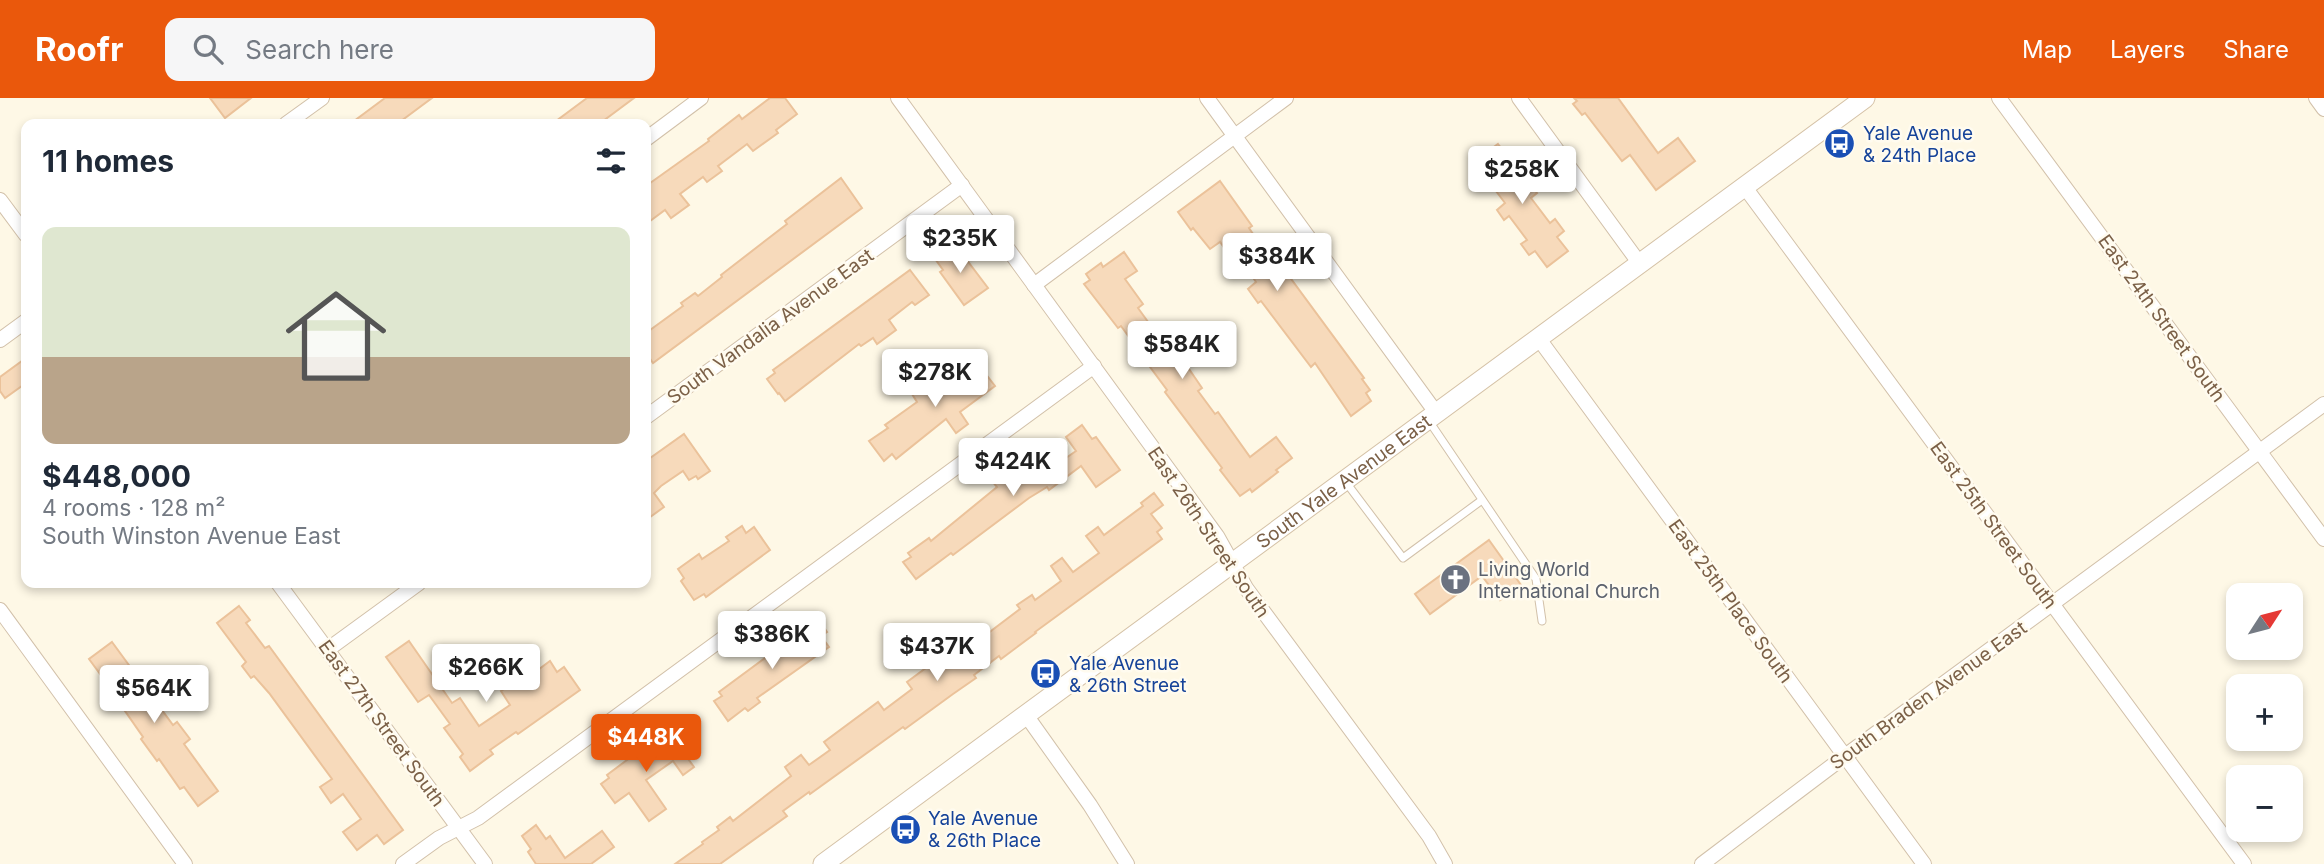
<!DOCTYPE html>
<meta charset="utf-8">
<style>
body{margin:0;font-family:Inter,sans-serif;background:#f6f6f7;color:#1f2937;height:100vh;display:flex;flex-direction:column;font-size:26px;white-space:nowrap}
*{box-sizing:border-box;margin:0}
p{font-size:23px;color:#747a83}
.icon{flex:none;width:38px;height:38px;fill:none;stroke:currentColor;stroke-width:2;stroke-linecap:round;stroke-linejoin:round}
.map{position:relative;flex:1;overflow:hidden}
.panel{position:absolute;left:21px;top:21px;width:630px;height:469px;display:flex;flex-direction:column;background:#fff;border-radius:14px;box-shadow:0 4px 10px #0003}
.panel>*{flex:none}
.needle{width:46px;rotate:54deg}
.controls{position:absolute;left:2226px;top:485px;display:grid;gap:14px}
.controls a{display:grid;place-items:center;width:77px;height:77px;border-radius:14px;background:#fff;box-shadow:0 4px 10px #0003;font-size:35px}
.price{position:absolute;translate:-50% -60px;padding:0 16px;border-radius:7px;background:#fff;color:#222;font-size:23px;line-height:46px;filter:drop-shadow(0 2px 4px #0008)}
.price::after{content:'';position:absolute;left:50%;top:42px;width:21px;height:16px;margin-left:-10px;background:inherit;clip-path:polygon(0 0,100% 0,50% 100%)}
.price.selected{background:#ea580c;color:#fff}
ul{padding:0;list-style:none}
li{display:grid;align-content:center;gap:14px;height:371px;padding:0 21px}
li span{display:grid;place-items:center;height:217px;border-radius:14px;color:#555}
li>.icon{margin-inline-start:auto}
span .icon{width:126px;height:126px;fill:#fffc;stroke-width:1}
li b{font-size:30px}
h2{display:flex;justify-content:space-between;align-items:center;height:84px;padding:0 21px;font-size:30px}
header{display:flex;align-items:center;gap:42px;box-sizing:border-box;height:98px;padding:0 35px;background:#ea580c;color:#fff}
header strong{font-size:33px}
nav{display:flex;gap:38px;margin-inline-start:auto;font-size:24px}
.search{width:490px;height:63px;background:#f6f6f7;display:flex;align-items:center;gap:18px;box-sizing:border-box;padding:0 24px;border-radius:14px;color:#747a83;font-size:26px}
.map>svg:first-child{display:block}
.building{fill:#f7dabb;stroke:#ebc29a;stroke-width:2}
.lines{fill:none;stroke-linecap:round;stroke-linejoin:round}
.service-casing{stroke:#d2c1aa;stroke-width:9}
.minor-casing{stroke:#d2c1aa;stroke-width:16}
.secondary-casing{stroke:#d5c2a7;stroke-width:21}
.service{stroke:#fff;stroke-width:7}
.minor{stroke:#fff;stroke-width:14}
.secondary{stroke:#fff;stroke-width:19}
.labels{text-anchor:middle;stroke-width:5;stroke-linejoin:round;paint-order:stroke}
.transit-label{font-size:19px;fill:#164399;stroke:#fffbef;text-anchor:start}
.street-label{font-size:19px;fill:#7b6047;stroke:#fffbef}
.worship-label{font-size:19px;fill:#5b616d;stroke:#fffbef;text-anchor:start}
</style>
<header>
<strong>Roofr</strong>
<div class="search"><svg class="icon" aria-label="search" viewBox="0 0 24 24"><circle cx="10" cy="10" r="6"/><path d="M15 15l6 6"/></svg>Search here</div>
<nav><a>Map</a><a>Layers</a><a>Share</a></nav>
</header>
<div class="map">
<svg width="2324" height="766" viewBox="0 0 2324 766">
<rect width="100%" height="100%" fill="#fef8e6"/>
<g class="building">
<path d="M 210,0 L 251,0 L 225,20 Z"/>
<path d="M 385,0 L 432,0 L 397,26 L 350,26 Z"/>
<path d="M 587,0 L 634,0 L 599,26 L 552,26 Z"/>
<path d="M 770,0 L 785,0 L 797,16 L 776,32 L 778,35 L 753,53 L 747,46 L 718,68 L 722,73 L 707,84 L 703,79 L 680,96 L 689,107 L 671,120 L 665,112 L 646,126 L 646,88 L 709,43 L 708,41 L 739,17 L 742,21 Z"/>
<path d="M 1574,0 L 1618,0 L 1658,55 L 1678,40 L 1695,63 L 1656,92 L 1630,57 L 1622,63 L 1585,15 L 1582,17 L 1573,6 L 1577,3 Z"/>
<path d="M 1498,46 L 1537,95 L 1531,100 L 1550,125 L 1555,121 L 1564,133 L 1557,139 L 1568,153 L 1547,169 L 1535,153 L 1529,157 L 1521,146 L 1527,142 L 1509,118 L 1504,122 L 1497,112 L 1505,105 L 1474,64 Z"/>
<path d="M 841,80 L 862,110 L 653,265 L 646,255 L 646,235 L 683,208 L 681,205 L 695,195 L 698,198 L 722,179 L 721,177 L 787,126 L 785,123 Z"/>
<path d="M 1220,83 L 1252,128 L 1249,130 L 1268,158 L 1272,155 L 1364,280 L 1362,281 L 1370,292 L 1366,295 L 1371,303 L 1351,318 L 1315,265 L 1311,269 L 1261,203 L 1258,205 L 1248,191 L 1256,184 L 1238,158 L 1233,152 L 1228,155 L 1220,144 L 1210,151 L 1193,130 L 1191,132 L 1178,114 Z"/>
<path d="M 950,146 L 960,160 L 963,157 L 988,190 L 964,207 L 940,174 L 943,172 L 933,158 Z"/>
<path d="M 1124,154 L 1137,173 L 1125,181 L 1143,206 L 1138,210 L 1159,239 L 1162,237 L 1176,257 L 1189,248 L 1198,260 L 1187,268 L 1202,290 L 1198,293 L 1215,316 L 1218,314 L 1250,359 L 1276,339 L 1292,360 L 1276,372 L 1278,374 L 1252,394 L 1250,391 L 1240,398 L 1220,372 L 1222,370 L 1165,294 L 1167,292 L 1147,265 L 1145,267 L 1137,255 L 1139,253 L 1121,228 L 1118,230 L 1084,186 L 1090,182 L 1086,176 L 1101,165 L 1103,169 Z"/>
<path d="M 910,172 L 929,197 L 915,207 L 912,204 L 889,222 L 896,232 L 877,246 L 873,240 L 861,248 L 859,246 L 785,303 L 779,295 L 778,296 L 767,281 L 775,275 L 773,272 Z"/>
<path d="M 968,253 L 995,288 L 960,314 L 968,326 L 956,335 L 946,321 L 896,361 L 892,356 L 884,363 L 869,343 L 888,330 L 885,327 L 917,304 L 912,296 L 924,288 L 930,296 L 955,278 L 948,268 Z"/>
<path d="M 26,260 L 26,285 L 5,300 L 0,293 L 0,279 Z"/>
<path d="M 1082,327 L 1092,341 L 1096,339 L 1120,372 L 1096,389 L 1081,368 L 1049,392 L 1047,389 L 1029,400 L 953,457 L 951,455 L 916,481 L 903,464 L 911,459 L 908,455 L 929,440 L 931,443 L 997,389 L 988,378 L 1000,370 L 1009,382 L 1044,357 L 1053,369 L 1076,353 L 1066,339 Z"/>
<path d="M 684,336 L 710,373 L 698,381 L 696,378 L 689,382 L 683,373 L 661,388 L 654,395 L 664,409 L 646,422 L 646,363 Z"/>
<path d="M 1154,395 L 1163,407 L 1151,416 L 1162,430 L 1157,434 L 1162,441 L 1035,534 L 1036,535 L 1001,561 L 999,558 L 974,577 L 976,580 L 953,596 L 905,631 L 903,629 L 810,696 L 809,694 L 783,713 L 787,718 L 720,766 L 675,766 L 703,746 L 702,744 L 719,732 L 717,729 L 730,719 L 733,723 L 791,678 L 785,669 L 801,657 L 809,667 L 830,652 L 824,644 L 878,604 L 884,612 L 912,591 L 907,584 L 949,553 L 954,561 L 1020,511 L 1017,507 L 1032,497 L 1035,502 L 1061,483 L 1051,468 L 1062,460 L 1073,474 L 1099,455 L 1086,438 L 1098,429 L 1104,437 L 1143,408 L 1141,405 Z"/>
<path d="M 742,428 L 746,435 L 754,429 L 770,452 L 706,499 L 704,496 L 694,502 L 681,483 L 684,480 L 678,471 L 699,456 L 702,461 L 729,443 L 726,439 Z"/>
<path d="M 1489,442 L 1521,487 L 1500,502 L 1482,478 L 1430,516 L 1415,496 Z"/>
<path d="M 239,508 L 250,522 L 246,525 L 265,550 L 269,548 L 403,732 L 384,746 L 377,737 L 357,752 L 343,734 L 361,721 L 343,696 L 331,705 L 320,689 L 332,681 L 269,595 L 254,578 L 251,580 L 242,568 L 246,564 L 217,525 Z"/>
<path d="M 818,521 L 827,534 L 821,538 L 829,549 L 757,600 L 760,604 L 748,613 L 745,610 L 728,623 L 714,603 L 722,598 L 719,594 Z"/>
<path d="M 409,543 L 452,605 L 460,600 L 479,628 L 510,607 L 501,593 L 515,584 L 518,587 L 550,563 L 557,574 L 564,569 L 580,592 L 518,636 L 516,634 L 490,652 L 493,656 L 470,673 L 460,659 L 463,656 L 444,630 L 450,626 L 429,597 L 418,604 L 386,559 Z"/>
<path d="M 112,544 L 173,627 L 177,624 L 190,641 L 184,646 L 218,693 L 198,708 L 184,689 L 180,691 L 159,661 L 157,663 L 141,641 L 143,639 L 116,600 L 117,599 L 89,561 Z"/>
<path d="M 667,632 L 694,669 L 683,677 L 673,663 L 646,682 L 666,711 L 649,723 L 629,695 L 615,705 L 601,686 L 609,680 L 607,677 Z"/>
<path d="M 536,727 L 546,741 L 550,738 L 565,760 L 602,733 L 614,749 L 591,766 L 536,766 L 528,754 L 531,751 L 522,738 Z"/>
</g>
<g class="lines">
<defs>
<g id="service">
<path d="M 1429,323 L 1536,481 L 1542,523"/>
<path d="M 1345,383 L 1403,460 L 1482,402"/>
</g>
<g id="minor">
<path d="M 898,0 L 1217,438 L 1246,490 L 1429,738 L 1445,766"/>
<path d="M 1207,0 L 1437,316"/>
<path d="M 1519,0 L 1640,166"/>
<path d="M 1999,0 L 2324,441"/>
<path d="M 2316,0 L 2324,11"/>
<path d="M 286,26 L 322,0"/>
<path d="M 646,41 L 701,0"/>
<path d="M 1744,88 L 2244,766"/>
<path d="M 0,102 L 26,137"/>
<path d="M 1034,187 L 1286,0"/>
<path d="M 1539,241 L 1924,766"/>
<path d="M 0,242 L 26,223"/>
<path d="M 646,319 L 962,87"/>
<path d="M 278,485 L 485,766"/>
<path d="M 0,512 L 185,766"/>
<path d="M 327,552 L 419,485"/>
<path d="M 1026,617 L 1090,707 L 1127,766"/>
<path d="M 403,766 L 439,740 L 478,720 L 1094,268"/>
<path d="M 1702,766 L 1845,658 L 2324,306"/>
</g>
<g id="secondary">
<path id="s1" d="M 823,766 L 1865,0"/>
</g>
</defs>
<use href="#service" class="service-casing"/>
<use href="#minor" class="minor-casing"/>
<use href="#secondary" class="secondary-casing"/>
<use href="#service" class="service"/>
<use href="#minor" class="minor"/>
<use href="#secondary" class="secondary"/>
</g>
<defs>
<symbol id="bus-disc" viewBox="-11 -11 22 22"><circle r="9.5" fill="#1a4fb4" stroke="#fffbef"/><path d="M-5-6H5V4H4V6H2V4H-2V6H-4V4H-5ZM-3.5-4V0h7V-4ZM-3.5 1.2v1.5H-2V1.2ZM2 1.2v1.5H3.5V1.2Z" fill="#fff"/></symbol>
<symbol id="church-disc" viewBox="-11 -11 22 22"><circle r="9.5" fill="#6b7280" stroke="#fffbef"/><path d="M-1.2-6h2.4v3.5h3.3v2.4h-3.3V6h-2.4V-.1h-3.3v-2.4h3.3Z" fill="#fff"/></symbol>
</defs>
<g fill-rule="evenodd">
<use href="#bus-disc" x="1822" y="28" width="35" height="35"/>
<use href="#church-disc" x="1438" y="464" width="35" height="35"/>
<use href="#bus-disc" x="1028" y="558" width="35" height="35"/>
<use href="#bus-disc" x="888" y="714" width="35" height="35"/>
</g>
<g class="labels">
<g class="transit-label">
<text x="1863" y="42">Yale Avenue<tspan x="1863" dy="22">&amp; 24th Place</tspan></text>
<text x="1069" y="572">Yale Avenue<tspan x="1069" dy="22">&amp; 26th Street</tspan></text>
<text x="928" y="727">Yale Avenue<tspan x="928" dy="22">&amp; 26th Place</tspan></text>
</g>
<g class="street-label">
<text transform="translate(2162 220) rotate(54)" y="7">East 24th Street South</text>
<text transform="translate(770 228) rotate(-36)" y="7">South Vandalia Avenue East</text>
<text dy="7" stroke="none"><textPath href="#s1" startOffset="646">South Yale Avenue East</textPath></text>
<text transform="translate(1994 427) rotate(54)" y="7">East 25th Street South</text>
<text transform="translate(1209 434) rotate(56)" y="7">East 26th Street South</text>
<text transform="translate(1731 503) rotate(54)" y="7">East 25th Place South</text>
<text transform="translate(1928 597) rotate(-36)" y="7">South Braden Avenue East</text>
<text transform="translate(382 625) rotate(54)" y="7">East 27th Street South</text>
</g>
<g class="worship-label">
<text x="1478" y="478">Living World<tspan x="1478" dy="22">International Church</tspan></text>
</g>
</g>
</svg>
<div class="controls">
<a><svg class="needle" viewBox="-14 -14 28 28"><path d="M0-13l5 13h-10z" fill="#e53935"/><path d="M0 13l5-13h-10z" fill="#747a83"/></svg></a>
<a>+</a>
<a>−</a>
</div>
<b class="price" style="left:1522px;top:108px">$258K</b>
<b class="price" style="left:960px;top:177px">$235K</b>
<b class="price" style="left:1277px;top:195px">$384K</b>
<b class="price" style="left:1182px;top:283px">$584K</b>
<b class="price" style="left:935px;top:311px">$278K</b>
<b class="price" style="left:1013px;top:400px">$424K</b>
<b class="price" style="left:772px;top:573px">$386K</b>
<b class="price" style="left:937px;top:585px">$437K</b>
<b class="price" style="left:486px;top:606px">$266K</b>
<b class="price" style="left:154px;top:627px">$564K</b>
<b class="price selected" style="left:646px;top:676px">$448K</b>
<section class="panel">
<h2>11 homes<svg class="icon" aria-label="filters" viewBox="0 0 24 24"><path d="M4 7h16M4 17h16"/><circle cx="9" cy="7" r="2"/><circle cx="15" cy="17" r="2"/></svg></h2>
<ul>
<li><span style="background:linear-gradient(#dfe7d0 60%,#b9a48a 0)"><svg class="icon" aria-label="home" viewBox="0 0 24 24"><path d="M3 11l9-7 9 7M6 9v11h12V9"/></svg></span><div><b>$448,000</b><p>4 rooms · 128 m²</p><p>South Winston Avenue East</p></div></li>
</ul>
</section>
</div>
